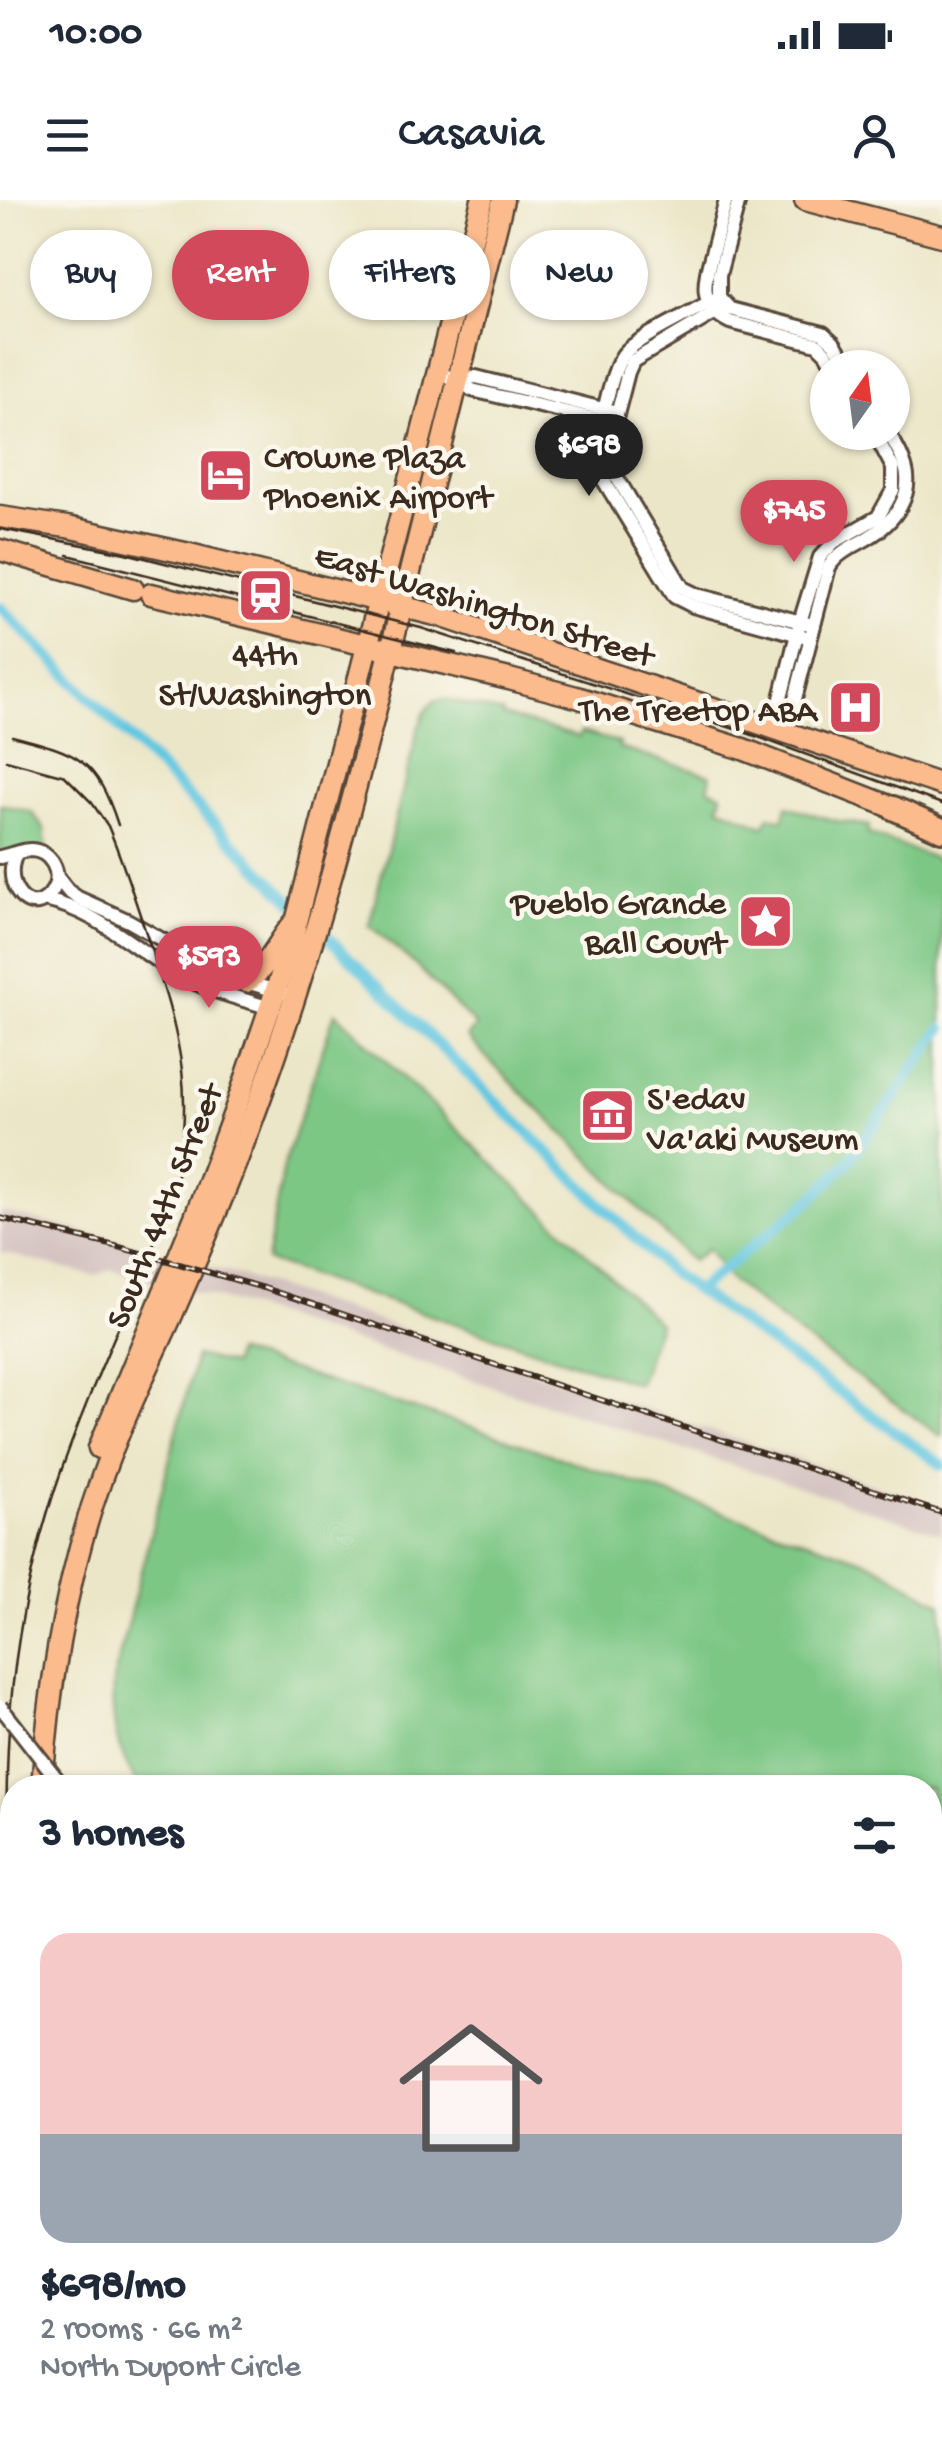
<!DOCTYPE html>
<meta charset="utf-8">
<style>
body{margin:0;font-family:"Gochi Hand",sans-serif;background:#f6f6f7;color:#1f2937;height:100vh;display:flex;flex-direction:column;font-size:38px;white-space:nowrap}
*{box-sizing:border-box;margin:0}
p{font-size:32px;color:#747a83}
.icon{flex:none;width:55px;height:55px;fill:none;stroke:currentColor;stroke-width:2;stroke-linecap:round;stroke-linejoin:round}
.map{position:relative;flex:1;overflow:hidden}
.side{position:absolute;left:0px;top:1575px;width:942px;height:672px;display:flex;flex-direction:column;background:#fff;border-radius:40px 40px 0 0;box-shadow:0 2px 8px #0004}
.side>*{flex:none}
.hud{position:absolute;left:30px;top:30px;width:882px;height:90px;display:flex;gap:20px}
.needle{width:65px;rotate:14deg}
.controls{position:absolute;left:810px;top:150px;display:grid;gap:20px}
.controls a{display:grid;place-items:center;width:100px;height:100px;border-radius:50%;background:#fff;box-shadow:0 2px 8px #0004;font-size:50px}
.price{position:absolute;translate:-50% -85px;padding:0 22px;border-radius:35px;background:#d1495b;color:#fff;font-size:32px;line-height:65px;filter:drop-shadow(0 2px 5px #0008)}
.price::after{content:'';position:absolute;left:50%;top:60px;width:30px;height:22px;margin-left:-15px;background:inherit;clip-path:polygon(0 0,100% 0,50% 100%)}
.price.on{background:#222;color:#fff}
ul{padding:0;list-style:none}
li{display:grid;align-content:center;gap:20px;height:530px;padding:0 40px}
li+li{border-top:2px solid #e0e1e3}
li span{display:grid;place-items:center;height:310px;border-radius:30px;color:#555}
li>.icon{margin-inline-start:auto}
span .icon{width:180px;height:180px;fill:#fffc;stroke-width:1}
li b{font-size:42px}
h2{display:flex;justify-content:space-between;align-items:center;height:120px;padding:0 40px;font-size:42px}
.tag{padding:0 35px;border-radius:45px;background:#fff;box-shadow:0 2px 8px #0004;font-size:35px;line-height:90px}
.tag.on{background:#d1495b;color:#fff}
.status{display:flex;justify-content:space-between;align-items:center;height:70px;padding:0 50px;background:#fff;direction:ltr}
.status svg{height:28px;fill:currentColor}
header{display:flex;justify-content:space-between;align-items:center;height:130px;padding:0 40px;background:#fff;font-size:45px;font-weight:600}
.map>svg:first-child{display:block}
.industrial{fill:#d1bfbe}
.green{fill:#7dc785;stroke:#5c7852;stroke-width:2.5}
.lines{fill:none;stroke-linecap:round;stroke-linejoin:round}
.canal{stroke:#63c7e1;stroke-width:11}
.street-casing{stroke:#564638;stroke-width:18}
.primary-casing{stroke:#564638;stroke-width:25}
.highway-casing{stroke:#564638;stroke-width:28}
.street{stroke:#fff;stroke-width:12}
.primary{stroke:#fbbb8d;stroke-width:20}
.highway{stroke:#fbbb8d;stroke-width:22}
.tram{stroke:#3b2a1e;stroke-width:2.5}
.rail-casing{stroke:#3b2a1e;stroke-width:6}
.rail{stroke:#fbf7ec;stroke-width:2.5;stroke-dasharray:8;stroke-linecap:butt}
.street-bridge-casing{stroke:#564638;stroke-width:18;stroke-linecap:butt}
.street-bridge{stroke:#fff;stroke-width:12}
.labels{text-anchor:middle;stroke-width:9;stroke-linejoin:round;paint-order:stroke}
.poi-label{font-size:35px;fill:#3b2a1e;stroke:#fbf7ec;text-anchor:start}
.street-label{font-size:35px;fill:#3b2a1e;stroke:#fbf7ec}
</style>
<div class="status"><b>10:00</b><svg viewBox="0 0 49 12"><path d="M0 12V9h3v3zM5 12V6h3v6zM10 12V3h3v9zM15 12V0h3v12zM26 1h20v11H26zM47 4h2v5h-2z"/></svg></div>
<header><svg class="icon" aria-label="menu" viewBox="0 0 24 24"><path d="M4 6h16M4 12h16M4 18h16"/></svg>Casavia<svg class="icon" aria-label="person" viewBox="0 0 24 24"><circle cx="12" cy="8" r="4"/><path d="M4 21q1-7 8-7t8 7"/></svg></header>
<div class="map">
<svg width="942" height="2247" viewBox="0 0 942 2247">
<rect width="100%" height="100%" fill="#fbf7ec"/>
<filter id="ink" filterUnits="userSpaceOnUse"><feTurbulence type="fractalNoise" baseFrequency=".01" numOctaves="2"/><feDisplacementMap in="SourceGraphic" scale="20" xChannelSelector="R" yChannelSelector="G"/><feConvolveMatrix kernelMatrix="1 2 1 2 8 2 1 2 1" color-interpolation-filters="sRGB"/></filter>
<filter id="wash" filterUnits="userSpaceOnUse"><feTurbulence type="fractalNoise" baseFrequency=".0048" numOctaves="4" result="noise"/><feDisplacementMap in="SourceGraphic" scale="40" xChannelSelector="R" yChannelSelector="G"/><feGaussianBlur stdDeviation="2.25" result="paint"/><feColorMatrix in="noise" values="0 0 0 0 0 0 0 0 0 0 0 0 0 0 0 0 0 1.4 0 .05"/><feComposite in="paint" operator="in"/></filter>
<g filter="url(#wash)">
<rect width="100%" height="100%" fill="#ece6c8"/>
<path class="industrial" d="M 0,1011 L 123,1042 L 248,1078 L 942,1307 L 942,1334 L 250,1107 L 111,1069 L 94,1076 L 0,1052 Z"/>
<g class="green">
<path d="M 444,499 L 503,513 L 503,516 L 579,537 L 581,532 L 620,543 L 619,548 L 711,575 L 708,589 L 722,594 L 719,607 L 763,626 L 765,626 L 769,616 L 783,620 L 787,606 L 832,620 L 869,626 L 868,634 L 931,657 L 942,663 L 942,1237 L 808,1141 L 730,1080 L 708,1049 L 692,1061 L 495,866 L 467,837 L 476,826 L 419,768 L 369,725 L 418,529 L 425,512 L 433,501 Z"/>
<path d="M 0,604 L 32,612 L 44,629 L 46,650 L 0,653 Z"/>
<path d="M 335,812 L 659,1123 L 638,1184 L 266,1061 L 284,965 Z"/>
<path d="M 235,1152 L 470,1227 L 872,1363 L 942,1404 L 942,1970 L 930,1967 L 930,1588 L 140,1587 C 116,1553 111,1523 113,1481 L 196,1156 L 232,1165 Z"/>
</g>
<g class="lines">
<g class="canal">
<path d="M 0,407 L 282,692 L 670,1072 L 942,1265"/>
<path d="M 696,1091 L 807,1003 L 847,964 L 942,829"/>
</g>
</g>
</g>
<g filter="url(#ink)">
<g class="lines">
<defs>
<g id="street">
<path d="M 726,0 C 722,15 718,31 714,46 C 706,76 694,105 730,122 L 817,144 L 826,153 L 835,168"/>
<path d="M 739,0 L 719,75 L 719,97 L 730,109 L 823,133 L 834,143 L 850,168"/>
<path d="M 719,97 C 697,110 635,138 623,155 C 610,173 602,223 596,247 L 595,258 L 598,271 L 675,397 L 693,406 L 810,438"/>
<path d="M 726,106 L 633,161 L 628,172 L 609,246 L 610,266 L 683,388 L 697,395 L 813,425"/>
<path d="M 439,174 L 458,179 L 472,190 L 607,222"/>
<path d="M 458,179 L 476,177 L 611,211"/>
<path d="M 773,530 L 800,422 L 820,357 L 834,342 L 878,317 L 893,290 L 893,268 L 874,232"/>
<path d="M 786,534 L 829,367 C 837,353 852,347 866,339 C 894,323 917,294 903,261 C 900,251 893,241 888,232"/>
<path d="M 0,657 C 10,655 21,650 31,650 C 51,651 63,673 53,690 C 33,724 0,686 16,654"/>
<path d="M 57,677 L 68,691 L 78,698 L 129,721 L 226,776 L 283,793"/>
<path d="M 44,700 C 96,710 133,748 179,775 C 208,791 242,799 274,809"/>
<path d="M 339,2235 L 343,2247"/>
</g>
<g id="primary">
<path d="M 805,0 L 942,36"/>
<path d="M 0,317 L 67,327 L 185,353 L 440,416 L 942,585"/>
<path d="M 0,350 L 133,389"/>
<path d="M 151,394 L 509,479 L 580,498 L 743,549 L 907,613"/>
<path d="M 246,782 C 267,769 278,741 294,723"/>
<path d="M 99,1248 L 195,1017 L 234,913 L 293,740 L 296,722 L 482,0"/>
<path d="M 42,1588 C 49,1482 66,1377 102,1277 C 121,1223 147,1170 171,1117 C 205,1041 237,964 265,885 C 326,714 369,539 412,364 C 442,242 473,121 503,0"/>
<path d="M 204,2235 L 211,2247"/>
<path d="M 222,2235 L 229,2247"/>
<path d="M 89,2247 L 96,2235"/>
</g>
<g id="highway">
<path d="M 893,608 L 942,630"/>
<path d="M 104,2247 L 108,2235"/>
<path d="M 259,2247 L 262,2235"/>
</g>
</defs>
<use href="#street" class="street-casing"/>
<use href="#primary" class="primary-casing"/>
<use href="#highway" class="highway-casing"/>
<use href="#street" class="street"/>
<use href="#primary" class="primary"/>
<use href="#highway" class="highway"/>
<g class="tram">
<path d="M 0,329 L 125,353 L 421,428 L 744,532 L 942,604"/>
<path d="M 68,355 L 456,453"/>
<path d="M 12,536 C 77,553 96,557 118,625"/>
<path d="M 6,560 L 65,576 L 92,603 L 108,626 C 123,662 135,699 147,736 C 181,838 199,901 169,1008 C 131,1101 87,1193 55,1289 C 5,1440 0,1581 12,1738"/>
<path d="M 167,2235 L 176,2247"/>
</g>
<defs>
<path id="rail" d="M 0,1018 L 119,1047 L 264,1088 L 942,1313"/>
</defs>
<use href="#rail" class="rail-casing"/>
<use href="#rail" class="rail"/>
<defs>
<path id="street-bridge" d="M 0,1506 L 64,1588"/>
</defs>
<use href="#street-bridge" class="street-bridge-casing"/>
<use href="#street-bridge" class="street-bridge"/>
</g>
</g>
<defs>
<symbol id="hotel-square" viewBox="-11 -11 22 22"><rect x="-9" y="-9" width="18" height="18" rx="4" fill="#d1495b" stroke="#fbf7ec"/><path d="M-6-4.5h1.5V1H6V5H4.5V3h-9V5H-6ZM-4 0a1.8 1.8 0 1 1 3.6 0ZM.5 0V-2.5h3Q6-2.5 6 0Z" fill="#fff"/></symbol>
<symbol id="station-square" viewBox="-11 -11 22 22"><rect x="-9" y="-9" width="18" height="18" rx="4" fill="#d1495b" stroke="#fbf7ec"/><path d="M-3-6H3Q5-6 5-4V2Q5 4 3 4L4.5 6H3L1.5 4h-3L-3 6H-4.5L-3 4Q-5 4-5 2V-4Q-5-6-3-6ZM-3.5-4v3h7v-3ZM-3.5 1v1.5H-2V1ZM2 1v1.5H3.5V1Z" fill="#fff"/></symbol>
<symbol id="hospital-square" viewBox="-11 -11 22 22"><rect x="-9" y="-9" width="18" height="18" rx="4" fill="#d1495b" stroke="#fbf7ec"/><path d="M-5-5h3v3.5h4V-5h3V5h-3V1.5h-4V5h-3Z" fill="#fff"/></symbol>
<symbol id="sight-square" viewBox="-11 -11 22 22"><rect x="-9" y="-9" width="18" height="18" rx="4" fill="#d1495b" stroke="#fbf7ec"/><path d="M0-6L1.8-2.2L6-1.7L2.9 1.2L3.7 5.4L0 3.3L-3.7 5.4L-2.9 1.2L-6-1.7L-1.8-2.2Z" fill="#fff"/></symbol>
<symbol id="museum-square" viewBox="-11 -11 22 22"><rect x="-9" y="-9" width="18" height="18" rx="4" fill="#d1495b" stroke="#fbf7ec"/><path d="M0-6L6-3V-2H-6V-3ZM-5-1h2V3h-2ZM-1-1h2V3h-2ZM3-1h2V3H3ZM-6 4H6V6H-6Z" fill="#fff"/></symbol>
</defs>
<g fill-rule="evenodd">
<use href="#hotel-square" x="194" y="244" width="63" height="63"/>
<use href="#station-square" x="234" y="364" width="63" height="63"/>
<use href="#hospital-square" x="824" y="476" width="63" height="63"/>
<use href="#sight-square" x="734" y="690" width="63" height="63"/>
<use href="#museum-square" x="576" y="884" width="63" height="63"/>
</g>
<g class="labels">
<g class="poi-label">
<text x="264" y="267">Crowne Plaza<tspan x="264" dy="40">Phoenix Airport</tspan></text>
<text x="265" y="464" text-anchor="middle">44th<tspan x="265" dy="40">St/Washington</tspan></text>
<text x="817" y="520" text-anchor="end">The Treetop ABA</text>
<text x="726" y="713" text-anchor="end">Pueblo Grande<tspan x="726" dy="40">Ball Court</tspan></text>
<text x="647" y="908">S'edav<tspan x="647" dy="40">Va'aki Museum</tspan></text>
</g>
<g class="street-label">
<text transform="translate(485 403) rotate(17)" y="12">East Washington Street</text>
<text transform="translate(162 1005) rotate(-68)" y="12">South 44th Street</text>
</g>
</g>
</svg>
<div class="controls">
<a><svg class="needle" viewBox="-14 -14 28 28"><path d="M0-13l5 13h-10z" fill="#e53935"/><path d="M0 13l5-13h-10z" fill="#747a83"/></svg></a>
</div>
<b class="price on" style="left:589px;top:299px">$698</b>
<b class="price" style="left:794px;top:365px">$745</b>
<b class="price" style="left:209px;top:811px">$593</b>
<div class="hud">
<a class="tag">Buy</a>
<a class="tag on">Rent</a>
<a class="tag">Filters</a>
<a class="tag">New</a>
</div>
<section class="side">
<h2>3 homes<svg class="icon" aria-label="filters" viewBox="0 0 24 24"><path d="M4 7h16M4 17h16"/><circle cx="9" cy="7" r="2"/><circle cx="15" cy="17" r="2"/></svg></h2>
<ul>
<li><span style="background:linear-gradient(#f6c9c9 65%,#9aa5b1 0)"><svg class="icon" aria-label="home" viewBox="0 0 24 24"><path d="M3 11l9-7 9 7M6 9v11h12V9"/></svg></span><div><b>$698/mo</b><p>2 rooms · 66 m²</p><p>North Dupont Circle</p></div></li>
</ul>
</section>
</div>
